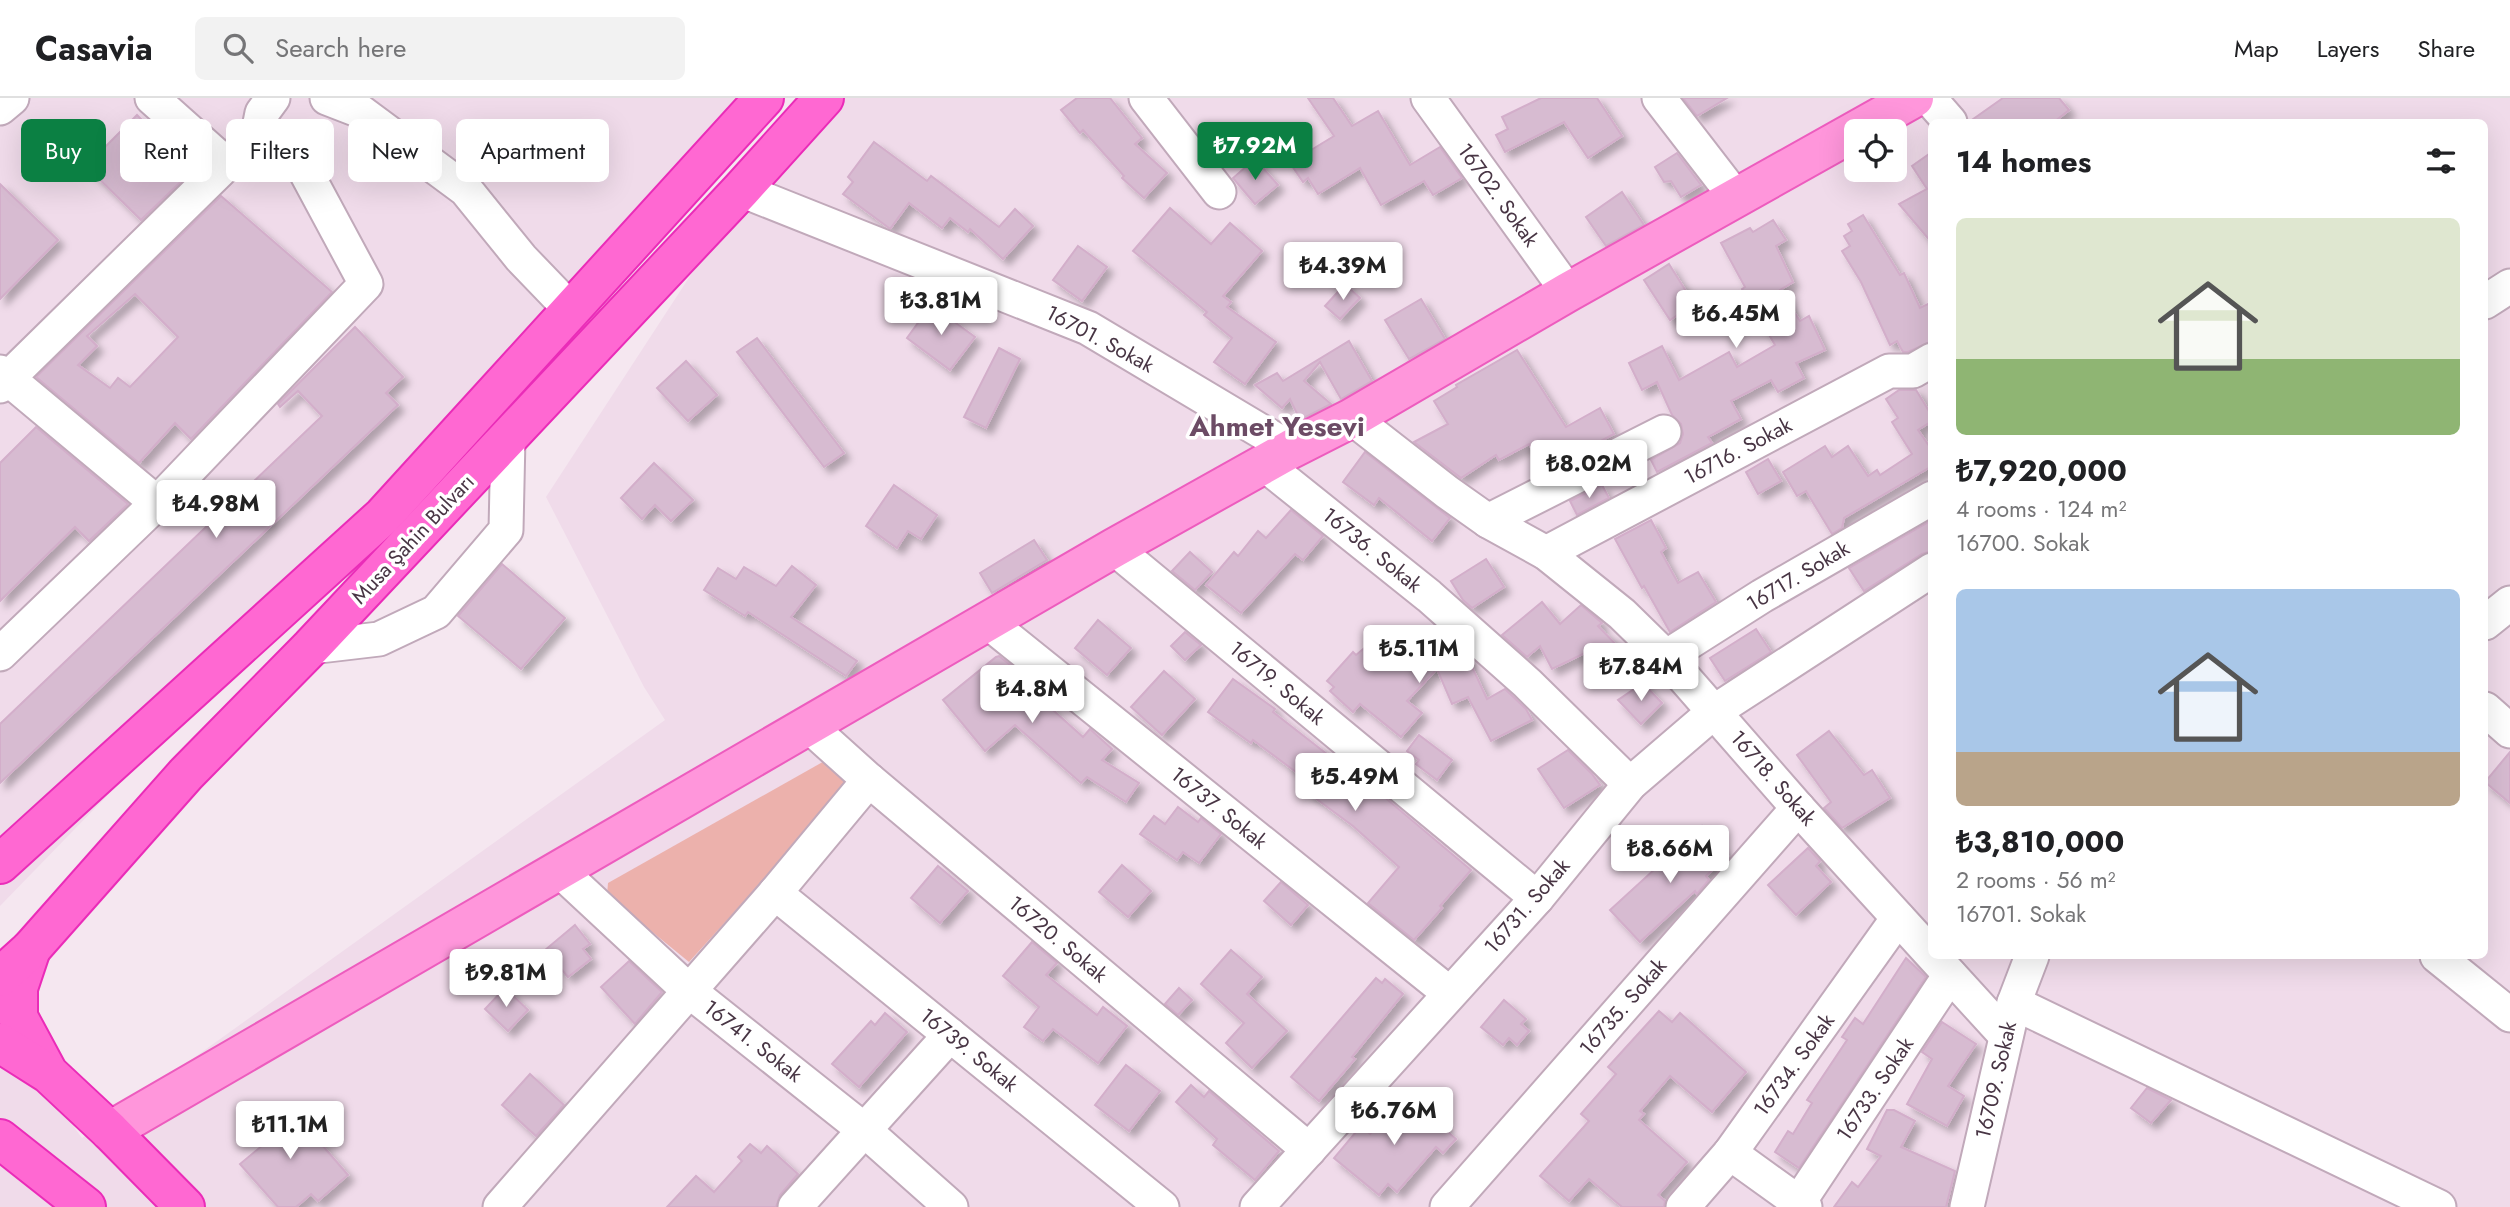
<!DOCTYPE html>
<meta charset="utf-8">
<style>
body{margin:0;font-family:Jost,sans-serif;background:#f2f2f2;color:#202124;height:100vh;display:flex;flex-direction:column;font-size:26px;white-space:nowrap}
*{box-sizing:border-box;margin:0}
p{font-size:23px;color:#757577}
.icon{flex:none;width:38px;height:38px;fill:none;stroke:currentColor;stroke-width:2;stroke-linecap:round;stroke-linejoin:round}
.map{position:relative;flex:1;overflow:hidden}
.sheet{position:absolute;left:1928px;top:21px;width:560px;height:840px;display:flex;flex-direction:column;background:#fff;border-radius:10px;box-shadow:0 7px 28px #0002}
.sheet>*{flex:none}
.hud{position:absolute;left:21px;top:21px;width:665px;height:63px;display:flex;gap:14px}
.controls{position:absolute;left:1844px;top:21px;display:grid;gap:14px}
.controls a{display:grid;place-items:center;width:63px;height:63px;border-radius:10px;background:#fff;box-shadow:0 7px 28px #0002;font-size:35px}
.price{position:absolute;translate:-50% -60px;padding:0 16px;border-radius:7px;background:#fff;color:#222;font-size:23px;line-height:46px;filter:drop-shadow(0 2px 4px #0008)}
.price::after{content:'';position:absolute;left:50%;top:42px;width:21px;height:16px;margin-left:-10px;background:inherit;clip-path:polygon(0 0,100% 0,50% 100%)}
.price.current{background:#0b8043;color:#fff}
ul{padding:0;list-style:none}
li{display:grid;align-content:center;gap:14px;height:371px;padding:0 28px}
li span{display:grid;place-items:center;height:217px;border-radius:10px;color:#555}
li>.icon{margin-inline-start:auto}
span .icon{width:126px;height:126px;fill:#fffc;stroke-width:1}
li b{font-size:30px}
h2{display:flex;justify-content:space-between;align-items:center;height:84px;padding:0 28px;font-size:30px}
.chip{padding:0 24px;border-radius:10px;background:#fff;box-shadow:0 7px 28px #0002;font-size:24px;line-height:63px}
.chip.current{background:#0b8043;color:#fff}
header{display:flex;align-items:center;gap:42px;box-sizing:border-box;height:98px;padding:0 35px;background:#fff;border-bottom:2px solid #e0e0e0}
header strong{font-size:33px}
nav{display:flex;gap:38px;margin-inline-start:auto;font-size:24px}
.search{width:490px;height:63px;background:#f2f2f2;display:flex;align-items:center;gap:18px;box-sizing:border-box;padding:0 24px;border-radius:10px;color:#757577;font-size:26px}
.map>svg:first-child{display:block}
.residential{fill:#f0dbea;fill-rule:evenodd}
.green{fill:#ecb1ac}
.building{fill:#d7bbd1;stroke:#d3aeca;stroke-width:2;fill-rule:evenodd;filter:url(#shadow)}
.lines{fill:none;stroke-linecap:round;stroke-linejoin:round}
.minor-casing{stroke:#c1a9ba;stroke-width:37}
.major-casing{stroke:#ed5cbe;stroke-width:42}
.highway-casing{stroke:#ea2cb8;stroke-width:42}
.minor{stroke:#fff;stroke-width:33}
.major{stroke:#ff96db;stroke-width:38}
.highway{stroke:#ff68d2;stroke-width:38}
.labels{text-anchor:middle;stroke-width:7;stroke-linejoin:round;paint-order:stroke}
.street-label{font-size:21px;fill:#483544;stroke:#fff}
.district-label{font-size:28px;font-weight:bold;fill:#6c4b65;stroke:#fff}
</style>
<header>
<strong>Casavia</strong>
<div class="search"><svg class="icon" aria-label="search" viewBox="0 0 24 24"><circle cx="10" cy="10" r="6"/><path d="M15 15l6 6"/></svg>Search here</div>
<nav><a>Map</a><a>Layers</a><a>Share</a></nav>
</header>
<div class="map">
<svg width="2510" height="1109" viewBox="0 0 2510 1109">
<defs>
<filter id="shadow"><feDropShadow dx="6" dy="6" stdDeviation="3.5" flood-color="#0004"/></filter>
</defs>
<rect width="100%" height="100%" fill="#f5e7f0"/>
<g class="residential">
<path d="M 0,0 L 785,0 L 0,808 Z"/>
<path d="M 827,0 L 2510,0 L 2510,1109 L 0,1109 L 0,927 L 82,1040 L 665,622 L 644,589 L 546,399 L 767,60 ZM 1932,24 L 2485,24 L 2485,858 L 1932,858 ZM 1857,33 L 1895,33 L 1895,72 L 1857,72 Z"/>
</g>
<path class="green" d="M 828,661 L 850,687 L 689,864 L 607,797 L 608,785 Z"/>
<g class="building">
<path d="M 1077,0 L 1110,0 L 1142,40 L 1135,46 L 1167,75 L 1144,100 L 1122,80 L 1124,78 L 1083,32 L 1080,35 L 1061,12 Z"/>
<path d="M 1308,0 L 1333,0 L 1352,28 L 1378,13 L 1410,67 L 1440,49 L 1462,80 L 1433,97 L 1424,83 L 1381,107 L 1360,70 L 1318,96 L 1308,80 L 1303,84 L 1290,65 L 1334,38 Z"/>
<path d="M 1541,0 L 1597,0 L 1622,38 L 1588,60 L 1564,24 L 1505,54 L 1496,37 L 1508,31 L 1502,19 Z"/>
<path d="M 1683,0 L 1727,0 L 1697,18 Z"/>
<path d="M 2003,0 L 2059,0 L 2069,12 L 2054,24 L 1969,24 Z"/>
<path d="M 137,17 L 192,73 L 141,122 L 86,68 Z"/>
<path d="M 874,44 L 927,83 L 931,78 L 999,129 L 1015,111 L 1033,128 L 1003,161 L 970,131 L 968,134 L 950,120 L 942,130 L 909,105 L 890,131 L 889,130 L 843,96 L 853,84 L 848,79 Z"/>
<path d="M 1932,54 L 1932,145 L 1899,106 L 1927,91 L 1912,68 Z"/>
<path d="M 1677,55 L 1701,87 L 1681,99 L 1671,83 L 1664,84 L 1655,69 Z"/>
<path d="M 1255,61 L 1278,87 L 1255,106 L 1233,80 Z"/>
<path d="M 0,86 L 58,142 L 0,201 Z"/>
<path d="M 1622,94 L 1644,127 L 1606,148 L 1586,119 Z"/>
<path d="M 221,98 L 332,194 L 191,341 L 175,325 L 139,365 L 36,279 ZM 135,196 L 178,239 L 130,289 L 118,280 L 110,290 L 78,267 L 97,248 L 87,238 Z"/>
<path d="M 1170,110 L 1211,146 L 1230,125 L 1262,153 L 1223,198 L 1231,204 L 1227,209 L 1276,244 L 1245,286 L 1214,264 L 1232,240 L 1204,217 L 1207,214 L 1133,153 Z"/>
<path d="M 1863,117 L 1900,177 L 1904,175 L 1920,210 L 1932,204 L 1932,243 L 1908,254 L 1903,254 L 1897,243 L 1890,247 L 1861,184 L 1842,153 L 1850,148 L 1844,138 L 1852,133 L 1848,126 Z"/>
<path d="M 1773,122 L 1786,142 L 1776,148 L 1793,184 L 1780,192 L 1800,223 L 1809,218 L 1825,252 L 1796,265 L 1804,280 L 1778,294 L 1771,282 L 1731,303 L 1741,321 L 1708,339 L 1712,345 L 1657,374 L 1651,362 L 1680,345 L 1683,336 L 1681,326 L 1672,317 L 1657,284 L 1642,292 L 1629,265 L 1662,248 L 1679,282 L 1729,254 L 1737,269 L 1775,247 L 1742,191 L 1745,189 L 1721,145 L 1750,130 L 1753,134 Z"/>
<path d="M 1078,148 L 1107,169 L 1082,203 L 1053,182 Z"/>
<path d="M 1669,166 L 1694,206 L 1670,222 L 1644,182 Z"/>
<path d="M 1345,186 L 1360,200 L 1340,221 L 1325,208 Z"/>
<path d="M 1421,201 L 1445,241 L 1409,261 L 1385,222 Z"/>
<path d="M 931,207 L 975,239 L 950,272 L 907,240 Z"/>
<path d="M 355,229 L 403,279 L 386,295 L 398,307 L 0,685 L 0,626 L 322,318 L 298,293 L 280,309 L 278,306 Z"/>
<path d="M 757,240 L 844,355 L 824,369 L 737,254 Z"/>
<path d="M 1349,243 L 1372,283 L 1341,301 L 1320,264 L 1304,283 L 1331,306 L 1300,322 L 1290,301 L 1282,310 L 1255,287 L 1277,275 L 1283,283 Z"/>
<path d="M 999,250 L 1020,261 L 986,330 L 964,319 Z"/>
<path d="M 1517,252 L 1566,329 L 1600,310 L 1614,336 L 1544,373 L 1529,346 L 1499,362 L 1496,357 L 1461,380 L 1414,344 L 1448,326 L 1434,303 L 1457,289 L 1456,287 Z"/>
<path d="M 686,263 L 717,297 L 688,323 L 657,290 Z"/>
<path d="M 1899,292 L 1916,292 L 1932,318 L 1932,323 L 1918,332 L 1932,352 L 1932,368 L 1844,420 L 1842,430 L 1832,436 L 1806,393 L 1797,398 L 1783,374 L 1825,348 L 1832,359 L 1848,348 L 1868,378 L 1877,372 L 1880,377 L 1912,356 L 1892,324 L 1898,320 L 1886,301 Z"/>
<path d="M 36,329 L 128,406 L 89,443 L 75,429 L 0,503 L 0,365 Z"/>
<path d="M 1365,354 L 1450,420 L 1432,443 L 1379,400 L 1374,407 L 1343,384 Z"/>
<path d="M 1768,361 L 1781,383 L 1758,396 L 1746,374 Z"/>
<path d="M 654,365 L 693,402 L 671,423 L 655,407 L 642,421 L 621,400 Z"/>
<path d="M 894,387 L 937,417 L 921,441 L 908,433 L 897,450 L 866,428 Z"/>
<path d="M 1602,387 L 1609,400 L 1577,417 L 1570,403 Z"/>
<path d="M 1291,412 L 1323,438 L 1303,462 L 1295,456 L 1241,515 L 1206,487 L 1234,454 L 1238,458 L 1258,433 L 1266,440 Z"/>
<path d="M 1651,422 L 1666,450 L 1661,454 L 1678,485 L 1698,474 L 1716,504 L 1670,534 L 1644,488 L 1642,490 L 1615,441 Z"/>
<path d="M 1932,422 L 1932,453 L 1922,456 L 1864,493 L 1849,470 Z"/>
<path d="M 1034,442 L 1047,462 L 992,495 L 980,475 Z"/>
<path d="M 1190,454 L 1212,474 L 1195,492 L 1172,473 Z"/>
<path d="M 1486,461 L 1504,489 L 1472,510 L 1463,502 L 1451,483 Z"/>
<path d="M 502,466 L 565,520 L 521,571 L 458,518 Z"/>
<path d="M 792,468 L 816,487 L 791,519 L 857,563 L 846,578 L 748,514 L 745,518 L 704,492 L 718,470 L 736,481 L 744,469 L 776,488 Z"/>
<path d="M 1542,504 L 1560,526 L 1581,507 L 1602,525 L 1598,528 L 1629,560 L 1624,565 L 1629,571 L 1612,580 L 1587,554 L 1552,571 L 1540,548 L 1527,559 L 1502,537 Z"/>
<path d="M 1098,522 L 1131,550 L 1107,577 L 1075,550 Z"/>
<path d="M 1390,529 L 1412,557 L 1448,541 L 1467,558 L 1487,601 L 1505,591 L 1526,611 L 1532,622 L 1491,643 L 1468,599 L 1452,606 L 1437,571 L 1407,603 L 1422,615 L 1401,639 L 1360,606 L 1353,614 L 1330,593 L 1334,589 L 1327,583 L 1353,554 L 1356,557 Z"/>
<path d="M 1756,531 L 1771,554 L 1725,583 L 1710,560 Z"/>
<path d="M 1185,534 L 1201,547 L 1185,562 L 1171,548 Z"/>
<path d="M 999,558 L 1041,591 L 1035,596 L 1083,639 L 1090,631 L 1112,651 L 1102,662 L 1139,685 L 1126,704 L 1087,679 L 1081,685 L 1015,627 L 985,653 L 943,602 L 996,559 Z"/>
<path d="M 1164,573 L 1195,601 L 1162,637 L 1131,609 Z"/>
<path d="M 1233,581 L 1275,611 L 1273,614 L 1332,660 L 1333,658 L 1351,671 L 1471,772 L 1440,808 L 1442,810 L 1414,842 L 1368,805 L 1399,769 L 1353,728 L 1307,694 L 1312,686 L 1253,642 L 1251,645 L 1208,614 Z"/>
<path d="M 1643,585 L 1662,605 L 1641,626 L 1618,602 Z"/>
<path d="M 1829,633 L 1864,677 L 1872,672 L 1890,700 L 1842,730 L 1824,710 L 1831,704 L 1797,657 Z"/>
<path d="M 1419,637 L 1452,662 L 1437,682 L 1416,666 L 1419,662 L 1407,653 Z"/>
<path d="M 1568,652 L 1592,676 L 1600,687 L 1564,710 L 1538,671 Z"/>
<path d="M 2510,654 L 2510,705 L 2485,684 Z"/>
<path d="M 1178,709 L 1198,724 L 1201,720 L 1221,736 L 1199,765 L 1183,754 L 1177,762 L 1140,736 L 1154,718 L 1165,726 Z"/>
<path d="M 1702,728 L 1728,758 L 1706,778 L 1709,782 L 1697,796 L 1695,793 L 1640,844 L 1610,812 Z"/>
<path d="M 1808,750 L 1820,763 L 1816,768 L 1831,784 L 1796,817 L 1768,787 Z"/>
<path d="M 1122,767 L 1151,793 L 1128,819 L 1099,794 Z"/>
<path d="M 938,768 L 968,793 L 940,825 L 911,800 Z"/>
<path d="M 1281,784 L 1308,807 L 1291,827 L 1264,803 Z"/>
<path d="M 575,827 L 590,846 L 583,851 L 591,861 L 568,879 L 545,852 Z"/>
<path d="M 1032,844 L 1057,865 L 1046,877 L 1097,917 L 1103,909 L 1127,928 L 1098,965 L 1053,931 L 1043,943 L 1024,929 L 1039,909 L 1003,878 Z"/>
<path d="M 1231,852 L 1262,879 L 1247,896 L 1287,933 L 1252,970 L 1226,945 L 1244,925 L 1201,886 Z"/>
<path d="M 1906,860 L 1926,879 L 1799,1070 L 1775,1054 L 1788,1033 L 1793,1036 L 1812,1005 L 1807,1002 L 1847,942 L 1842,939 L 1855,920 L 1863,926 Z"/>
<path d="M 629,863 L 662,894 L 635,926 L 601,889 Z"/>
<path d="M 1376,880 L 1382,885 L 1385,881 L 1403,896 L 1352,959 L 1355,961 L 1319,1003 L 1291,979 Z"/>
<path d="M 505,890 L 528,912 L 508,933 L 485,911 Z"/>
<path d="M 1179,890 L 1192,902 L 1178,917 L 1165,906 Z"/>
<path d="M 1504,902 L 1526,921 L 1521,926 L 1529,933 L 1517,947 L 1509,940 L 1503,947 L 1481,929 Z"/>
<path d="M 1659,913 L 1672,924 L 1680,915 L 1746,974 L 1712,1014 L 1670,978 L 1640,1013 L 1644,1016 L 1639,1022 L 1687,1064 L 1658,1097 L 1665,1103 L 1664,1109 L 1622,1109 L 1589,1081 L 1569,1103 L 1540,1078 L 1589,1023 L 1581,1016 L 1616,976 L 1608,969 Z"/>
<path d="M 885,915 L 907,934 L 859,989 L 832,966 L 871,923 L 875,927 Z"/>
<path d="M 1942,924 L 1976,946 L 1948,988 L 1964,998 L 1947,1028 L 1907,1006 L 1932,961 L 1922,954 Z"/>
<path d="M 1126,967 L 1160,993 L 1129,1033 L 1095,1007 Z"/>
<path d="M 530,976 L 564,1007 L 536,1038 L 502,1007 Z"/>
<path d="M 1191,987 L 1204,999 L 1209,993 L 1279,1053 L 1255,1082 L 1213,1047 L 1217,1041 L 1176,1004 Z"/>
<path d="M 2147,990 L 2171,1002 L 2151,1025 L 2131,1010 Z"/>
<path d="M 1408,999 L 1456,1041 L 1443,1055 L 1436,1049 L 1397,1094 L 1388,1086 L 1379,1097 L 1334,1060 L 1361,1028 L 1370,1036 L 1396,1007 L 1398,1010 Z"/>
<path d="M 257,1010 L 271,1026 L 290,1010 L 348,1077 L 318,1103 L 311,1096 L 296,1109 L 278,1109 L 240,1066 L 263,1047 L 242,1023 Z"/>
<path d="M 1887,1012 L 1894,1012 L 1915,1023 L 1901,1049 L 1955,1073 L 1946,1109 L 1834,1109 L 1852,1084 L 1858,1089 L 1881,1058 L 1867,1051 Z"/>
<path d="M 750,1046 L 761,1055 L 767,1048 L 798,1076 L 780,1097 L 776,1109 L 667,1109 L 696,1078 L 714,1094 L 742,1063 L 738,1059 Z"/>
</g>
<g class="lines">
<defs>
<g id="minor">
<path d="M 152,0 L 226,66"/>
<path d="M 327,0 L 358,12 L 466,92 L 521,160 L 572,213"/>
<path d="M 1146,0 L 1219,94"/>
<path d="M 1428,0 L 1568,194"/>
<path d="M 1659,0 L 1737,101"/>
<path d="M 1929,0 L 1950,24"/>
<path d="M 0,10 L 12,0"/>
<path d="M 741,92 L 1088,230 L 1291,351"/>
<path d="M 2485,204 L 2510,188"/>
<path d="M 0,274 L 157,405"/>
<path d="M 0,288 L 258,35 L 262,15 L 273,0"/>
<path d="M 1352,320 L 1447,394 L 1488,423 L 1546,455 L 1622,516 L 1666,559 L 1798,710 L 2006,938"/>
<path d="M 1264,366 L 1429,498 L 1527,585 L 1630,686"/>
<path d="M 1488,423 L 1664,334"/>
<path d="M 1114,450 L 1537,800"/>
<path d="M 1546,455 L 1889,273 L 1913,273 L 1932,262"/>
<path d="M 989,525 L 1449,895"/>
<path d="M 2485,525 L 2510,505"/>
<path d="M 311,549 L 379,541 L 436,514 L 506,432 L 508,340"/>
<path d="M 0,556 L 157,405 L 366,186 L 301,65 L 258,35"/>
<path d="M 1666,559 L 1762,498 L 1932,400"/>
<path d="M 2485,611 L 2510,633"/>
<path d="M 809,628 L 869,682 L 1309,1052"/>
<path d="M 559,772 L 688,892 L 863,1031 L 951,1109"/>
<path d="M 775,795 L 1162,1109"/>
<path d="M 2437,858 L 2510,917"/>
<path d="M 2014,905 L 2439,1109"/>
<path d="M 1730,1055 L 1805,1109"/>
<path d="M 1799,1104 L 1950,877"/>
<path d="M 500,1109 L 775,795 L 869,682"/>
<path d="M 795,1109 L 950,937"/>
<path d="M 1257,1109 L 1537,800 L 1630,686 L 1715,613 L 1932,472"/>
<path d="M 1447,1109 L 1798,710"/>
<path d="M 1683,1109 L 1730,1055 L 1898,820"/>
<path d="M 1967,1109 L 2014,905 L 2032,858"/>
</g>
<path id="major" d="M 110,1033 L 1114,450 L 1291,351 L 1352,320 L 1568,194 L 1914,0"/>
<g id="highway">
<path d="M 0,766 L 383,418 L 764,0"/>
<path d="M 31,851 L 18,890 L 18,919 L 46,971"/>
<path d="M 0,879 L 31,851 L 186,676 L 311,549 L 741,92 L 824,0"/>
<path d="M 0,945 L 49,976 L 110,1033 L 185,1109"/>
<path d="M 0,1041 L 86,1109"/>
</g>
</defs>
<use href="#minor" class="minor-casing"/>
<use href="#major" class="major-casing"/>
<use href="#highway" class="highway-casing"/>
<use href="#minor" class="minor"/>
<use href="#major" class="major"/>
<use href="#highway" class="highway"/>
</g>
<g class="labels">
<g class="street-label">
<text transform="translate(1498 97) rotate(54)" y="7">16702. Sokak</text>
<text transform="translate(1100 241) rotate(28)" y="7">16701. Sokak</text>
<text transform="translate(1738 353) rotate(-28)" y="7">16716. Sokak</text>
<text transform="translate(413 441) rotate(-47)" y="7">Musa Şahin Bulvarı</text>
<text transform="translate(1372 452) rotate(39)" y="7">16736. Sokak</text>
<text transform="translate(1798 478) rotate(-31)" y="7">16717. Sokak</text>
<text transform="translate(1277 585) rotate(40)" y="7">16719. Sokak</text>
<text transform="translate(1773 680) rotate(49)" y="7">16718. Sokak</text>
<text transform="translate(1219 710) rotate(39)" y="7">16737. Sokak</text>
<text transform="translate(1527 808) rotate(-49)" y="7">16731. Sokak</text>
<text transform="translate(1058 841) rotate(40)" y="7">16720. Sokak</text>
<text transform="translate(1623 909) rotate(-49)" y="7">16735. Sokak</text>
<text transform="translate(753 943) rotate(38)" y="7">16741. Sokak</text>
<text transform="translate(969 952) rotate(39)" y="7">16739. Sokak</text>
<text transform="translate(1794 967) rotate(-54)" y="7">16734. Sokak</text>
<text transform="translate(1996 982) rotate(-77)" y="7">16709. Sokak</text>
<text transform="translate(1875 991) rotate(-56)" y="7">16733. Sokak</text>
</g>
<g class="district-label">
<text x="1277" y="338">Ahmet Yesevi</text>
</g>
</g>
</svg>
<div class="controls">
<a><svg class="icon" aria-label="locate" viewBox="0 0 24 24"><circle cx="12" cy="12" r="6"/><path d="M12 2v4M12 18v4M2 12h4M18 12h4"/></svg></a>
</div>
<b class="price current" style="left:1255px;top:84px">₺7.92M</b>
<b class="price" style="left:1343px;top:204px">₺4.39M</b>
<b class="price" style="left:941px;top:239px">₺3.81M</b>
<b class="price" style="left:1736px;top:252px">₺6.45M</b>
<b class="price" style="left:1589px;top:402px">₺8.02M</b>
<b class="price" style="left:216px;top:442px">₺4.98M</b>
<b class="price" style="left:1419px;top:587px">₺5.11M</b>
<b class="price" style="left:1641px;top:605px">₺7.84M</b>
<b class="price" style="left:1032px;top:627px">₺4.8M</b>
<b class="price" style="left:1355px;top:715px">₺5.49M</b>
<b class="price" style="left:1670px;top:787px">₺8.66M</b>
<b class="price" style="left:506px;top:911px">₺9.81M</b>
<b class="price" style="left:1394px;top:1049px">₺6.76M</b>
<b class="price" style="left:290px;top:1063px">₺11.1M</b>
<div class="hud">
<a class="chip current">Buy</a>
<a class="chip">Rent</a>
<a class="chip">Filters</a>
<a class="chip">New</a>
<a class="chip">Apartment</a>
</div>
<section class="sheet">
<h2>14 homes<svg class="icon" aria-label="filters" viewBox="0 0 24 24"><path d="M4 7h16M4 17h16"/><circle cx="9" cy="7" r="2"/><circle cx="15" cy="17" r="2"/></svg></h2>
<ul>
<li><span style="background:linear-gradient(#dfe7d0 65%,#8fb573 0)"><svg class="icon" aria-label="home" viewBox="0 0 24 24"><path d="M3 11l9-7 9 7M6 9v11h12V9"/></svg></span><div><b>₺7,920,000</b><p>4 rooms · 124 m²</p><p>16700. Sokak</p></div></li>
<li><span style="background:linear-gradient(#a9c7e8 75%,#b9a48a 0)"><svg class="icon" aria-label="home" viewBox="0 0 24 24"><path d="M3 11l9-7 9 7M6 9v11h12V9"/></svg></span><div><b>₺3,810,000</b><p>2 rooms · 56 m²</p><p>16701. Sokak</p></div></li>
</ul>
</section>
</div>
